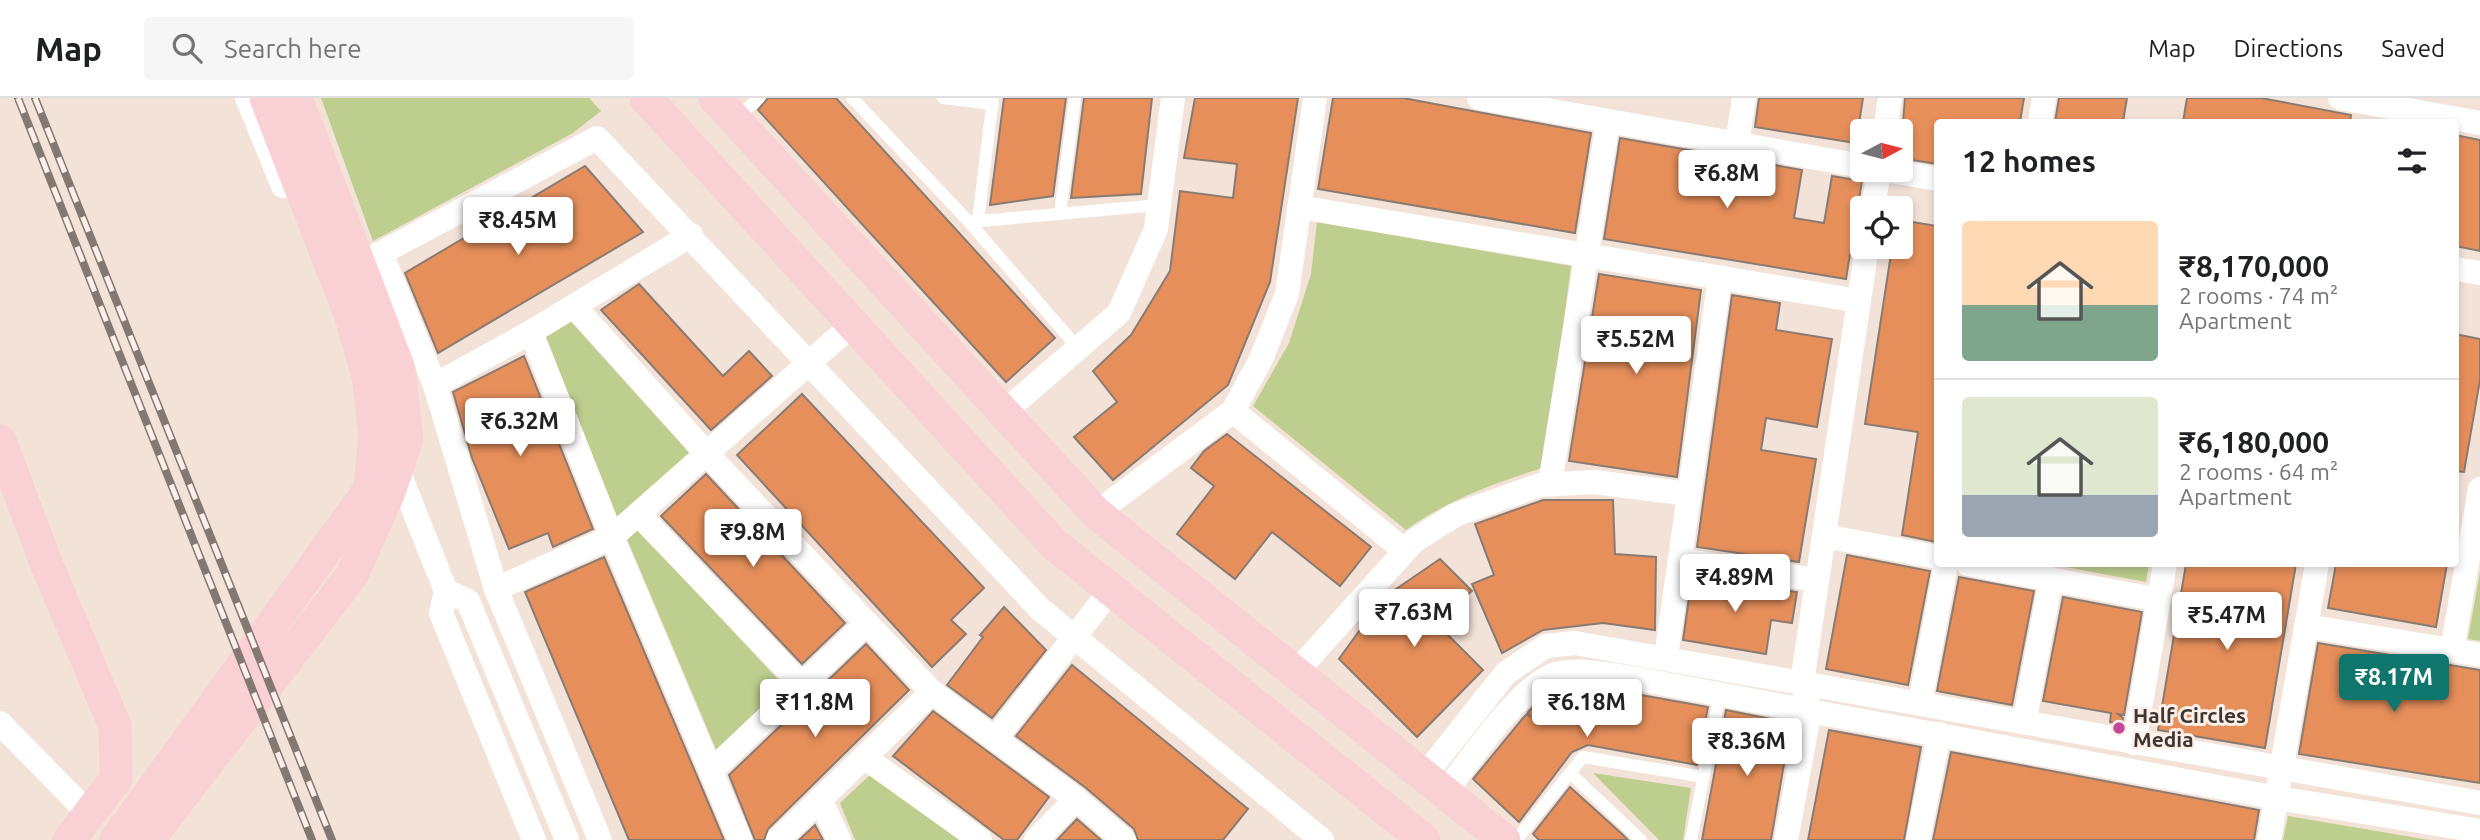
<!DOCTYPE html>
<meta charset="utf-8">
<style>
body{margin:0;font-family:Ubuntu,sans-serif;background:#f6f6f6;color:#202124;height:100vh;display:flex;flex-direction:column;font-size:26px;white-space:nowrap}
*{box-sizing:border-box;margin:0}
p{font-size:23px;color:#757577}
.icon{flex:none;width:38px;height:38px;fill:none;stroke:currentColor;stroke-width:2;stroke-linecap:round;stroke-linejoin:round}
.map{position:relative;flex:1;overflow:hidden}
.sheet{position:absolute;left:1934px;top:21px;width:525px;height:448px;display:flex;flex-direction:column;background:#fff;border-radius:7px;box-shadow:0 4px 10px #0003}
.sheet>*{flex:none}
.needle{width:46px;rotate:83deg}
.fabs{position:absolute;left:1850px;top:21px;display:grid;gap:14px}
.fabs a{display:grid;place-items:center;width:63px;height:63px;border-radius:7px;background:#fff;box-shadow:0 4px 10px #0003;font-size:35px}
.price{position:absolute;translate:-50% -60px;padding:0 16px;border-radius:7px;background:#fff;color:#222;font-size:23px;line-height:46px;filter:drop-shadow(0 2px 4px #0008)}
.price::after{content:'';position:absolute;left:50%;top:42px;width:21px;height:16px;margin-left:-10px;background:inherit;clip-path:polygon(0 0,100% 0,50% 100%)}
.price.on{background:#0f766e;color:#fff}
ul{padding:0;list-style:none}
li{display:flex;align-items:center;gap:21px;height:175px;padding:0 28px}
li+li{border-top:2px solid #e0e0e0}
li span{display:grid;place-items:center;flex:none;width:196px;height:140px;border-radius:7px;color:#555}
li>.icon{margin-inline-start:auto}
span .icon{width:84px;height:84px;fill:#fffc;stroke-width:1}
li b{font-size:30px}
h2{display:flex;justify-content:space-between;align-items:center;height:84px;padding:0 28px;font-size:30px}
header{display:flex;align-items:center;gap:42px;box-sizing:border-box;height:98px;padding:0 35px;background:#fff;border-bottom:2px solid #e0e0e0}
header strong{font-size:33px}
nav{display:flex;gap:38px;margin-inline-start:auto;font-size:24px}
.search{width:490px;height:63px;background:#f6f6f6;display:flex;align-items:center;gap:18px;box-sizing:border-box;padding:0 24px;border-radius:7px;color:#757577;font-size:26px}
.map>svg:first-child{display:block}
.green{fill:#bece8e}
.building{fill:#e68f5b;stroke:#8a7b72;stroke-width:2}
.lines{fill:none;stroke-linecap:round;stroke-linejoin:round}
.lane{stroke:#fff;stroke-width:12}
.street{stroke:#fff;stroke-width:24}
.secondary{stroke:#f9d1d5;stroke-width:33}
.rail-casing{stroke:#847972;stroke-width:8}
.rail{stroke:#fef0e8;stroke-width:5;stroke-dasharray:16;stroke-linecap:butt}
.poi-dot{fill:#c24899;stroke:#fef0e8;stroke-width:2.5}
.labels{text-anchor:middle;stroke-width:6;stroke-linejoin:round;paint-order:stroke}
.poi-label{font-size:21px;font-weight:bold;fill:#3d3632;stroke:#fef0e8;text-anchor:start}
</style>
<header>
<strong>Map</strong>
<div class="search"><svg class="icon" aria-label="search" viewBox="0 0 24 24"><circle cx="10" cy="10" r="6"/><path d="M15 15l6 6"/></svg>Search here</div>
<nav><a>Map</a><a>Directions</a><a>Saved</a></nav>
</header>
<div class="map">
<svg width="2480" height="742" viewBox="0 0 2480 742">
<rect width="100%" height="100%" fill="#f3e2d8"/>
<g class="green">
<path d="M 321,0 L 589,0 L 601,13 L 573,35 L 373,143 Z"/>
<path d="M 1317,124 L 1571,168 L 1545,369 C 1495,385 1449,401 1406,432 L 1253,308 L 1289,245 L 1311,176 Z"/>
<path d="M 564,216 L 692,358 L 617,419 L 542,230 Z"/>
<path d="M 637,430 L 786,590 L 718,656 L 627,441 Z"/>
<path d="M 2049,466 L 2149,466 L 2146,484 Z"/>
<path d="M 2480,474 L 2480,543 L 2468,541 Z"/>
<path d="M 872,675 L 963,742 L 855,742 L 840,705 Z"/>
<path d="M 1593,675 L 1691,690 L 1683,742 L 1659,742 Z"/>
<path d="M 2288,718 L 2429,742 L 2283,742 Z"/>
</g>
<g class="building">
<path d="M 768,0 L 836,0 L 1055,240 L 1006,284 L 758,12 Z"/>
<path d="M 1004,0 L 1066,0 L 1053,98 L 990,107 Z"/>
<path d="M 1084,0 L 1152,0 L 1141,96 L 1071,100 Z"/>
<path d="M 1195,0 L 1298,0 L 1270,184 L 1228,287 L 1113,382 L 1074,339 L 1117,304 L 1093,273 L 1131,237 L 1170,173 L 1180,93 L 1233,100 L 1237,66 L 1184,60 Z"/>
<path d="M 1333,0 L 1403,0 L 1591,35 L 1575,135 L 1318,91 Z"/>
<path d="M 1759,0 L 1863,0 L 1856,45 L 1755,29 Z"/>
<path d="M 1905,0 L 2024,0 L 2020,24 L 1937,24 L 1937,66 L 1900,60 Z"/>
<path d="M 2059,0 L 2127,0 L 2123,24 L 2055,24 Z"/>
<path d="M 2187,0 L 2261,0 L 2351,17 L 2350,24 L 2183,24 Z"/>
<path d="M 2455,37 L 2480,42 L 2480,153 L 2455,148 Z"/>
<path d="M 1620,40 L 1802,72 L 1794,120 L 1824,125 L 1832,78 L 1862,83 L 1846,181 L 1604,141 Z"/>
<path d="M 585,68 L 643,134 L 438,255 L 405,175 Z"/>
<path d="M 1900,122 L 1937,128 L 1936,444 L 1902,437 L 1918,334 L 1865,326 L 1892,149 L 1900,149 Z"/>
<path d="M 1599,176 L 1701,192 L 1677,379 L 1569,363 Z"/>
<path d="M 639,186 L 723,278 L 749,253 L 772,278 L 711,332 L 601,212 Z"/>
<path d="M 1732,197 L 1780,205 L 1776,232 L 1832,241 L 1817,329 L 1766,320 L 1761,352 L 1816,361 L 1799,464 L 1697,449 Z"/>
<path d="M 2455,236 L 2480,241 L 2480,282 L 2464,374 L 2455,373 Z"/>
<path d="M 524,258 L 593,431 L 553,449 L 548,435 L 509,451 L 472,360 L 453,294 Z"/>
<path d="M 802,296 L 984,490 L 951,522 L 966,536 L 932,569 L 737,357 Z"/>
<path d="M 1227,336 L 1371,449 L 1340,488 L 1272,434 L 1235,481 L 1177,436 L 1214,388 L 1191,370 L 1204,353 Z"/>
<path d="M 706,376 L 845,525 L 802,566 L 661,418 Z"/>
<path d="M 1543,402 L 1613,402 L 1615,456 L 1656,459 L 1655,532 L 1603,525 L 1543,532 L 1502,555 L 1472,486 L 1494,477 L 1475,426 Z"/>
<path d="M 1847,457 L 1930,473 L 1908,587 L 1826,571 Z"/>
<path d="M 604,459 L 705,697 L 724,742 L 629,742 L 525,494 Z"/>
<path d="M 1440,461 L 1472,493 L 1435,524 L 1483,572 L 1417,639 L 1339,561 L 1383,500 Z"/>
<path d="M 2186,466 L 2296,466 L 2265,650 L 2158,632 Z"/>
<path d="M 2336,466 L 2447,466 L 2436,529 L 2328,510 Z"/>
<path d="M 1692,479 L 1797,494 L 1792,525 L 1771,522 L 1766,556 L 1683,542 Z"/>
<path d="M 1959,479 L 2034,493 L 2012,607 L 1937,593 Z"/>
<path d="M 2063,499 L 2142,514 L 2124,617 L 2118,616 L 2123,620 L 2122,627 L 2110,624 L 2111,615 L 2043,603 Z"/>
<path d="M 1004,509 L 1046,552 L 992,620 L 947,587 L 983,539 L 980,537 Z"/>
<path d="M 2318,545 L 2480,572 L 2480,685 L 2299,656 Z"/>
<path d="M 866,546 L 909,592 L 768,731 L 764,742 L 755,742 L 729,677 Z"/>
<path d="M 1072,567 L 1248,711 L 1223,742 L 1138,742 L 1134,731 L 1086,690 L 1016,638 Z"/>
<path d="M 1574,588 L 1625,594 L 1708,609 L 1697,667 L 1588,647 L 1572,654 L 1519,724 L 1473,681 L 1523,620 L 1527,616 L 1530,619 L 1528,614 L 1537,605 L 1561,590 Z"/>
<path d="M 1726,612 L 1791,625 L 1771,742 L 1702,742 Z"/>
<path d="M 933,613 L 1049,699 L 1017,742 L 1004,742 L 893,658 Z"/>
<path d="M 1829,632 L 1921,649 L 1904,742 L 1808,742 Z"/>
<path d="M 1951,654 L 2259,712 L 2254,742 L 1933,742 Z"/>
<path d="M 1570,689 L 1622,736 L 1628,742 L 1539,742 L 1533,736 Z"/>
<path d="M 1077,721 L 1101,742 L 1057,742 Z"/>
<path d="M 815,727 L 823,742 L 799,742 Z"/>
</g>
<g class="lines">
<g class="lane">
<path d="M 852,0 L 969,124 L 1078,250"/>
<path d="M 943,0 L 993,6"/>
<path d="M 736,20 L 759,0"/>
<path d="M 1060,116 L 1075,0"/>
<path d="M 978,123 L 993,0"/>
<path d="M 969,124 L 1159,107"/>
<path d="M 1570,675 L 1641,742"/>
<path d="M 1516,742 L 1583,659 L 1704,679"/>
<path d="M 1691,742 L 1720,596"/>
</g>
<g class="street">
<path d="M 247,0 L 283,88"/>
<path d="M 1479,0 L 1862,68"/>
<path d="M 2340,0 L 2480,25"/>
<path d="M 2040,24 L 2044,0"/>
<path d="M 1885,33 L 1890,0"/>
<path d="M 1737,45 L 1744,0"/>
<path d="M 1885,72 L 1937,81"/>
<path d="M 1299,109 L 1859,203"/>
<path d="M 1873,110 L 1879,72"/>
<path d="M 381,155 L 435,287 L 496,491 L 600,742"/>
<path d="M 2455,171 L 2480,175"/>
<path d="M 347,173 L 597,40 L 1040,511 L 1322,742"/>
<path d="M 574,208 L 707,356 L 932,594 L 1076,701 L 1124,742"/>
<path d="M 531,234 L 612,439 L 740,742"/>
<path d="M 435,287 L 531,234 L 691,137"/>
<path d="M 1233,313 L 1405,453"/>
<path d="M 1004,314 L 1119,215 L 1156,131 L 1173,0"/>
<path d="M 395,365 L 446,493 L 441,515 L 534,742"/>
<path d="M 1550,386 L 1608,23"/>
<path d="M 1096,415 L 1233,313 L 1261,261 L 1287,196 L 1315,0"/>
<path d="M 638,416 L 802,587"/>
<path d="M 1824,438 L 1937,459"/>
<path d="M 1680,462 L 1817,482"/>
<path d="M 1968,466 L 2159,502"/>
<path d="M 496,491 L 612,439 L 852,227"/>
<path d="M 446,493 L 468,503 L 567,742"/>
<path d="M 2306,528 L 2480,557"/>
<path d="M 2452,552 L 2480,391"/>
<path d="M 1666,559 L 1720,179"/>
<path d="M 1296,574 L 1414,443 L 1455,417 L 1540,387 L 1594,384 L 1689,396"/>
<path d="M 1920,605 L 1946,466"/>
<path d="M 0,625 L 89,716"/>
<path d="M 2024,625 L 2051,481"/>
<path d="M 995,641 L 1111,492"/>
<path d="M 2134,645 L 2165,466"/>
<path d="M 864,659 L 980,742"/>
<path d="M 711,673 L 867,525"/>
<path d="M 1425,677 L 1506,575 L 1546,548 L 1575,545 L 2480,705"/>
<path d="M 1446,693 C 1469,663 1521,586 1556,576 C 1579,570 1604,576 1627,579 L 2277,700 L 2480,733"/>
<path d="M 820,701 L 839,742"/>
<path d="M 778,742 L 932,594"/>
<path d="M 1036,742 L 1076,701"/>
<path d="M 1786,742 L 1810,612 L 1802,584 L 1867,149"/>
<path d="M 1918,742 L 1939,636"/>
<path d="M 2269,742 L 2317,466"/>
</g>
<g class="secondary">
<path d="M 646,0 L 1054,446 L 1424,742"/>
<path d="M 715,0 L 1096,415 L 1504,742"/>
<path d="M 0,343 L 46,465 L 115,628 L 116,681 L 69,742"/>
<path d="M 116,742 L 370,391 L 375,336 L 368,278 L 351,219 L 266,0"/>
<path d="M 148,742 L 352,477 L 389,394 L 407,341 L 399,271 L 296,0"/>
</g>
<defs>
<g id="rail">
<path d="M 18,0 L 312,742"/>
<path d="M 35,0 L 332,742"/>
</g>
</defs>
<use href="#rail" class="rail-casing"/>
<use href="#rail" class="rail"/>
</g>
<circle class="poi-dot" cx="2119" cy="630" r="7"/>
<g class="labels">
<g class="poi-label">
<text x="2133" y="625">Half Circles<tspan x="2133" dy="24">Media</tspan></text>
</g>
</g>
</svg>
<div class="fabs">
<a><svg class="needle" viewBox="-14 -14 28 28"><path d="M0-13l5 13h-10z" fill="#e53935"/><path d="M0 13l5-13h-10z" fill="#757577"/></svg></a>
<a><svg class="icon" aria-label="locate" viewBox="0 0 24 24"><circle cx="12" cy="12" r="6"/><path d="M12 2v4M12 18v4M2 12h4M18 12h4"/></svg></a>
</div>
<b class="price" style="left:1727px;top:112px">₹6.8M</b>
<b class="price" style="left:518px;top:159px">₹8.45M</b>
<b class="price" style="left:1636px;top:278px">₹5.52M</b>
<b class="price" style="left:520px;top:360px">₹6.32M</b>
<b class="price" style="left:753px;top:471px">₹9.8M</b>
<b class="price" style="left:1735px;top:516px">₹4.89M</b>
<b class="price" style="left:1414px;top:551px">₹7.63M</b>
<b class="price" style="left:2227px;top:554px">₹5.47M</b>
<b class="price on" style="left:2394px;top:616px">₹8.17M</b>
<b class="price" style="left:815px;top:641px">₹11.8M</b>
<b class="price" style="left:1587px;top:641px">₹6.18M</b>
<b class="price" style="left:1747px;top:680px">₹8.36M</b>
<section class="sheet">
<h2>12 homes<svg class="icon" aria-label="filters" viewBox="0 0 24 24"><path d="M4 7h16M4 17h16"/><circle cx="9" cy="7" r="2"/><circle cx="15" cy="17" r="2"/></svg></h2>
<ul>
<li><span style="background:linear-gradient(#ffd9b3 60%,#7fa58c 0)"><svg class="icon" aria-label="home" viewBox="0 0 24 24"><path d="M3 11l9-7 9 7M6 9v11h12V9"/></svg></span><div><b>₹8,170,000</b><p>2 rooms · 74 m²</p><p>Apartment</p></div></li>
<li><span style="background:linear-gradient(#dfe7d0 70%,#9aa5b1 0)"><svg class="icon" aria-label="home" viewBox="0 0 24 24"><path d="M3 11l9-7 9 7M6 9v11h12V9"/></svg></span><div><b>₹6,180,000</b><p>2 rooms · 64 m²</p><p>Apartment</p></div></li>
</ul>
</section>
</div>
